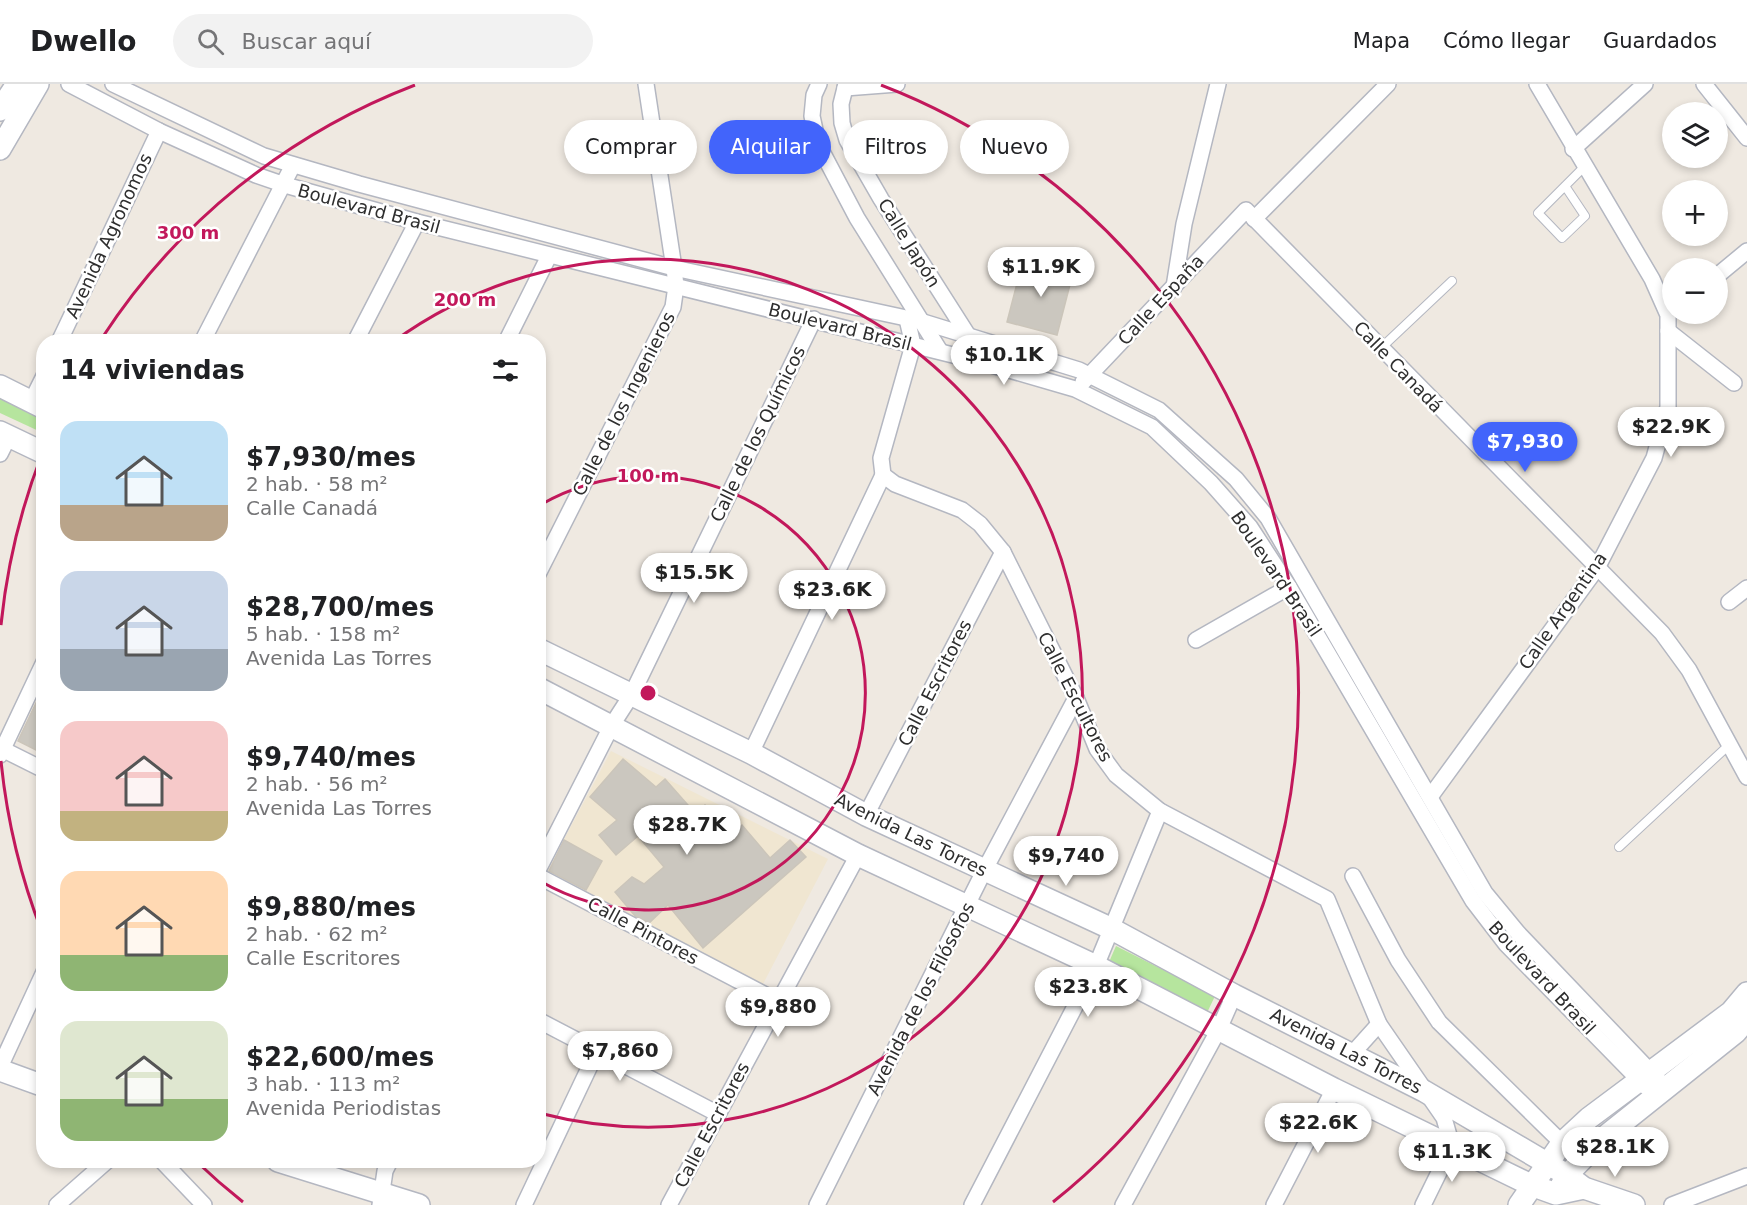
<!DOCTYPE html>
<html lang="es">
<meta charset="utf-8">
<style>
body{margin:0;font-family:"DejaVu Sans",sans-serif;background:#f2f2f2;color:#202124;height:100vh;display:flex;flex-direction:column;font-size:22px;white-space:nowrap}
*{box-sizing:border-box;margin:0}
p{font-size:20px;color:#757577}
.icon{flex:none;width:33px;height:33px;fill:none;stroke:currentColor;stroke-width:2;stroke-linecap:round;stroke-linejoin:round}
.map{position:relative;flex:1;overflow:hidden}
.sheet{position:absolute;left:36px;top:250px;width:510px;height:834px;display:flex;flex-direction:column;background:#fff;border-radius:24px;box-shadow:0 3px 9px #0003}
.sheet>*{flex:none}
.top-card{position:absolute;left:564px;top:36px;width:570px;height:54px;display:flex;gap:12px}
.buttons{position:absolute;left:1662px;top:18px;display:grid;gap:12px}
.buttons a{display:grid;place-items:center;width:66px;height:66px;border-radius:50%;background:#fff;box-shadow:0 3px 9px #0003;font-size:30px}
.price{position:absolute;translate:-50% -51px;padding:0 14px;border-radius:21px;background:#fff;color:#222;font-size:20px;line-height:39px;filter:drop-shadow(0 2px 3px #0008)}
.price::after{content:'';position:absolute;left:50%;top:36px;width:18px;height:14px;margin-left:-9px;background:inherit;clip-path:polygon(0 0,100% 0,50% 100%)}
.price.on{background:#4264fb;color:#fff}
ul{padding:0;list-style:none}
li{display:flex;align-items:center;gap:18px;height:150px;padding:0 24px}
li span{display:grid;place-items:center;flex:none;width:168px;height:120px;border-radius:18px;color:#555}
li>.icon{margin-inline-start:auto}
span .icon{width:72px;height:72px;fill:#fffc;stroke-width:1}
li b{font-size:26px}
h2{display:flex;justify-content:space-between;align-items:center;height:72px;padding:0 24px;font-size:26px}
.tag{padding:0 21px;border-radius:27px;background:#fff;box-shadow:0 3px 9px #0003;font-size:21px;line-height:54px}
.tag.on{background:#4264fb;color:#fff}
header{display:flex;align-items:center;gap:36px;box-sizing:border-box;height:84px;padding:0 30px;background:#fff;border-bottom:2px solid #e0e0e0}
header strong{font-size:28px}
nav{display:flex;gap:33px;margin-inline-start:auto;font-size:21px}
.search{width:420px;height:54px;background:#f2f2f2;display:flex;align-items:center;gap:15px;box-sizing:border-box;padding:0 21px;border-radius:33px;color:#757577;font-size:22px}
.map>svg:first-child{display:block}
.education{fill:#f0e6d1}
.green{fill:#b6e59e}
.building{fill:#cbc7bf;stroke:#cbc5ba;stroke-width:1.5}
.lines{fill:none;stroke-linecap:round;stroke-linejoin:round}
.lane-casing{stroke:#b4b7c1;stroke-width:10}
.street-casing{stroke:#b4b7c1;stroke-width:18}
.secondary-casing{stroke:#b4b7c1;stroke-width:24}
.lane{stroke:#fff;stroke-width:8}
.street{stroke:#fff;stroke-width:15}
.secondary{stroke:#fff;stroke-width:21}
.ring{fill:none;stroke:#c2185b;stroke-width:3}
.labels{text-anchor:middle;stroke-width:5;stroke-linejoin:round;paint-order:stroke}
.street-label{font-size:18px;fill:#2e2e2e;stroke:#fff}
.centre{fill:#c2185b;stroke:#fff;stroke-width:3}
.ring-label{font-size:18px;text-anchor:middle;font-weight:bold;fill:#c2185b;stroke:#fff;stroke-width:5;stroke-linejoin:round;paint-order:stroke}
</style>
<header>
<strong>Dwello</strong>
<div class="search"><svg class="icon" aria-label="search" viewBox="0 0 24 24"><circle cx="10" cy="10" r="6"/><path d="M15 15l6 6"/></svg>Buscar aquí</div>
<nav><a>Mapa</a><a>Cómo llegar</a><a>Guardados</a></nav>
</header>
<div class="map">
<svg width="1747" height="1121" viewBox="0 0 1747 1121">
<rect width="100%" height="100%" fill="#efe9e1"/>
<path class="education" d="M 611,667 L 828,775 L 762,902 L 545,791 Z"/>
<g class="green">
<path d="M 0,312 L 43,333 L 43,349 L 0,329 Z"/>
<path d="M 1116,862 L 1215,912 L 1205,933 L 1106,885 Z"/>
</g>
<g class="building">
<path d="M 1044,177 L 1074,185 L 1057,251 L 1007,238 L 1021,184 L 1040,189 Z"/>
<path d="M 44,602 L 44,670 L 18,657 Z"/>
<path d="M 623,675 L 656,703 L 665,695 L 695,729 L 705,721 L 730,752 L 742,741 L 770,774 L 790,756 L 806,773 L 703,864 L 668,821 L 649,839 L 635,832 L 615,808 L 632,793 L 644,800 L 664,783 L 638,752 L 616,771 L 599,751 L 617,736 L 590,713 Z"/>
<path d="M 564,756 L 602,777 L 586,806 L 549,787 Z"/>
</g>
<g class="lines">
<defs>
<g id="lane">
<path d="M 1565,102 L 1585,132 L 1562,154 L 1538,129 L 1584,83"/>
<path d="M 1381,264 L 1452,197"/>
<path d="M 1619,763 L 1729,661"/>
</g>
<g id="street">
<path d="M 69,0 L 159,47 L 256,91 L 285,101 L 417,138 L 985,279 L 1075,305 L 1152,343 L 1211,399 L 1250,443 L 1289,503 L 1473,817 L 1506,860 L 1646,1003"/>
<path d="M 113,0 L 264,72 L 359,100 L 674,184 L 920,237 L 1079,286 L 1159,326 L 1236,395 L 1268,434 L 1485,809 L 1518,849 L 1666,1004"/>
<path d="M 819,0 L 814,11 L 812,32 L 818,60 L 857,134 L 940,267"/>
<path d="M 846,0 L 841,20 L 842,39 L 847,56 L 881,115 L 971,256"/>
<path d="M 1704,0 L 1747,54"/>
<path d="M 845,4 L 897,0"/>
<path d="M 1573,65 L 1645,0"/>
<path d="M 1254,135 L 1388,0"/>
<path d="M 1718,191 L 1747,167"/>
<path d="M 1174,203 L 1184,140 L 1218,0"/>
<path d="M 907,235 L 913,261 L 881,374 L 883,391 L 895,400 L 962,426 L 980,440 L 1003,468 L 1076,614 L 1097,665 L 1116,691 L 1160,727 L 1327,815 L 1379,940 L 1444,1034 L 1452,1062 L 1423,1121"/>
<path d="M 1668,247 L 1734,299"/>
<path d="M 59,258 L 159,47"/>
<path d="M 202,258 L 293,81"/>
<path d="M 355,258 L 417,138"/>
<path d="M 506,258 L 549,172"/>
<path d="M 1083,298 L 1246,126 L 1662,549 L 1689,586 L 1747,693"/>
<path d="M 31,318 L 44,292"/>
<path d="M 0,370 L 9,352"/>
<path d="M 538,490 L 673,223 L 676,202 L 674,184 L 646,0"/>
<path d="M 1729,518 L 1747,504"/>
<path d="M 1196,556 L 1289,503"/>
<path d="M 0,664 L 44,686"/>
<path d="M 751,669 L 883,391"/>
<path d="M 0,671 L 44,578"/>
<path d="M 1430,713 L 1597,484 L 1654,374 L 1668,323 L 1668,231 L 1652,195 L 1537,0"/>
<path d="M 866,731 L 1003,468"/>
<path d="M 538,786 L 612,641 L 632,610 L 814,235"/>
<path d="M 538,792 L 779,918"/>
<path d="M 1353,792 L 1398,876 L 1439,938 L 1562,1059"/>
<path d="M 538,936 L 718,1030"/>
<path d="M 1352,970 L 1379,940"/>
<path d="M 0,983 L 44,888"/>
<path d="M 162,1077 L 204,1121"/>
<path d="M 57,1121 L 107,1077"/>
<path d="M 380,1121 L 385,1087 L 390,1077"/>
<path d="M 524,1121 L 597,967"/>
<path d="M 669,1121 L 858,771"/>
<path d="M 817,1121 L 984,787 L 1076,614"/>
<path d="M 972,1121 L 1096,882 L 1160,727"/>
<path d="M 1123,1121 L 1219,945 L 1234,911"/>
<path d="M 1274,1121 L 1334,1005"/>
<path d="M 1672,1121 L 1747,1092"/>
</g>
<g id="secondary">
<path d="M 0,26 L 17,0"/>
<path d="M 0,65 L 38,0"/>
<path d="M 0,302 L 44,324"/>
<path d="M 0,348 L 44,369"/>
<path d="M 538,565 L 751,669 L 866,731 L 1110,844 L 1234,911 L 1424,1007 L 1567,1091 L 1584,1104 L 1634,1121"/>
<path d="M 538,604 L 858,771 L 1096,882 L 1334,1005 L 1531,1101 L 1556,1110 L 1584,1104"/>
<path d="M 0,986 L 44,1002"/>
<path d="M 278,1077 L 419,1121"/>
<path d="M 1561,1102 L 1567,1091 L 1602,1055 L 1736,948 L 1747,935"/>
<path d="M 1519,1121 L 1562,1059 L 1589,1034 L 1731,928 L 1747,909"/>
</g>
</defs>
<use href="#lane" class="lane-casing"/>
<use href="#street" class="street-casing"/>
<use href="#secondary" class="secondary-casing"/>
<use href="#lane" class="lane"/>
<use href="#street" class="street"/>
<use href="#secondary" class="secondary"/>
</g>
<g class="ring">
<path d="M540 421A217 217 0 1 1 540 797"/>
<path d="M393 258A434 434 0 1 1 539 1029"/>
<path d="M243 1118A651 651 0 0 1 196 1077M42 848A651 651 0 0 1 1 677M1 541A651 651 0 0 1 42 370M102 254A651 651 0 0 1 415 1M881 1A651 651 0 0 1 1053 1118"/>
</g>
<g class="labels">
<g class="street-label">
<text transform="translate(369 125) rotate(15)" y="6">Boulevard Brasil</text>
<text transform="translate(109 152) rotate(-65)" y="6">Avenida Agronomos</text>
<text transform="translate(909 159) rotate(58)" y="6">Calle Japón</text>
<text transform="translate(1161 216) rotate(-47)" y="6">Calle España</text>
<text transform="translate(840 243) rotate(14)" y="6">Boulevard Brasil</text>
<text transform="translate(1398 283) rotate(46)" y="6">Calle Canadá</text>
<text transform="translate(624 320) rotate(-63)" y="6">Calle de los Ingenieros</text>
<text transform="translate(758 350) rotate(-64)" y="6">Calle de los Químicos</text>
<text transform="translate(1276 490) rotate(56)" y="6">Boulevard Brasil</text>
<text transform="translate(1563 527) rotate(-55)" y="6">Calle Argentina</text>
<text transform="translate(935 599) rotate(-63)" y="6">Calle Escritores</text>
<text transform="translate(1075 613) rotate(63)" y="6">Calle Escultores</text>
<text transform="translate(911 751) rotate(26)" y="6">Avenida Las Torres</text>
<text transform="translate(643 847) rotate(28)" y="6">Calle Pintores</text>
<text transform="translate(1542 894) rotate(47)" y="6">Boulevard Brasil</text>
<text transform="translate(921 915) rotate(-63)" y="6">Avenida de los Filósofos</text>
<text transform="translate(1346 967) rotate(27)" y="6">Avenida Las Torres</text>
<text transform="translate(712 1041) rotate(-62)" y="6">Calle Escritores</text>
</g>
</g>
<circle cx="648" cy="609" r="9" class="centre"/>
<g class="ring-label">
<text x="188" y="155">300 m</text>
<text x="465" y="222">200 m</text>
<text x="648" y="398">100 m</text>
</g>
</svg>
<div class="buttons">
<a><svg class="icon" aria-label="layers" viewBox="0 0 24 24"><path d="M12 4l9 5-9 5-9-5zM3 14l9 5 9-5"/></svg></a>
<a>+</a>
<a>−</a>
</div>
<b class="price" style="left:1041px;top:214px">$11.9K</b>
<b class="price" style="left:1004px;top:302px">$10.1K</b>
<b class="price" style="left:1671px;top:374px">$22.9K</b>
<b class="price on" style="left:1525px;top:389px">$7,930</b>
<b class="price" style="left:694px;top:520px">$15.5K</b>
<b class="price" style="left:832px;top:537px">$23.6K</b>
<b class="price" style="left:687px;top:772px">$28.7K</b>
<b class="price" style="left:1066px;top:803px">$9,740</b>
<b class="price" style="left:1088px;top:934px">$23.8K</b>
<b class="price" style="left:778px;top:954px">$9,880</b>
<b class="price" style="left:620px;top:998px">$7,860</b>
<b class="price" style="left:1318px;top:1070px">$22.6K</b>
<b class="price" style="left:1615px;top:1094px">$28.1K</b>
<b class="price" style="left:1452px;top:1099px">$11.3K</b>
<div class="top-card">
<a class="tag">Comprar</a>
<a class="tag on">Alquilar</a>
<a class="tag">Filtros</a>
<a class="tag">Nuevo</a>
</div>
<section class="sheet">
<h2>14 viviendas<svg class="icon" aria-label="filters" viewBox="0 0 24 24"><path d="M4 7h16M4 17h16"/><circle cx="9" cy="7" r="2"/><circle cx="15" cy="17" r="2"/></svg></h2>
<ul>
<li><span style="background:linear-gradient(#bfe0f5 70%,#b9a48a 0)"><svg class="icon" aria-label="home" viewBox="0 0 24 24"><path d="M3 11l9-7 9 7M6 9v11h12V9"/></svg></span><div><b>$7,930/mes</b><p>2 hab. · 58 m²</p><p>Calle Canadá</p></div></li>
<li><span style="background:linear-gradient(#c9d6e8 65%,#9aa5b1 0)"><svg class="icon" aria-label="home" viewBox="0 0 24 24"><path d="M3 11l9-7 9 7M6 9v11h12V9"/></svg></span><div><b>$28,700/mes</b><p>5 hab. · 158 m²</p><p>Avenida Las Torres</p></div></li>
<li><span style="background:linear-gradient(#f6c9c9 75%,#c2b280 0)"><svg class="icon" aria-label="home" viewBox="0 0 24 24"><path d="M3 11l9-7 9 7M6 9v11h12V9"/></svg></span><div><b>$9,740/mes</b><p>2 hab. · 56 m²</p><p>Avenida Las Torres</p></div></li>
<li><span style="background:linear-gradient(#ffd9b3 70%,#8fb573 0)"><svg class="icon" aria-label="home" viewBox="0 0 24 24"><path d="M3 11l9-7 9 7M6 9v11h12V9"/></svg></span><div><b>$9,880/mes</b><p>2 hab. · 62 m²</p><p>Calle Escritores</p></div></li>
<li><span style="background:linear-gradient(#dfe7d0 65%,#8fb573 0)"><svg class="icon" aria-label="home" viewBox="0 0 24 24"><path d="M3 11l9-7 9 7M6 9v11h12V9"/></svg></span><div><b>$22,600/mes</b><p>3 hab. · 113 m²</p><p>Avenida Periodistas</p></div></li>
</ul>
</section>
</div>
